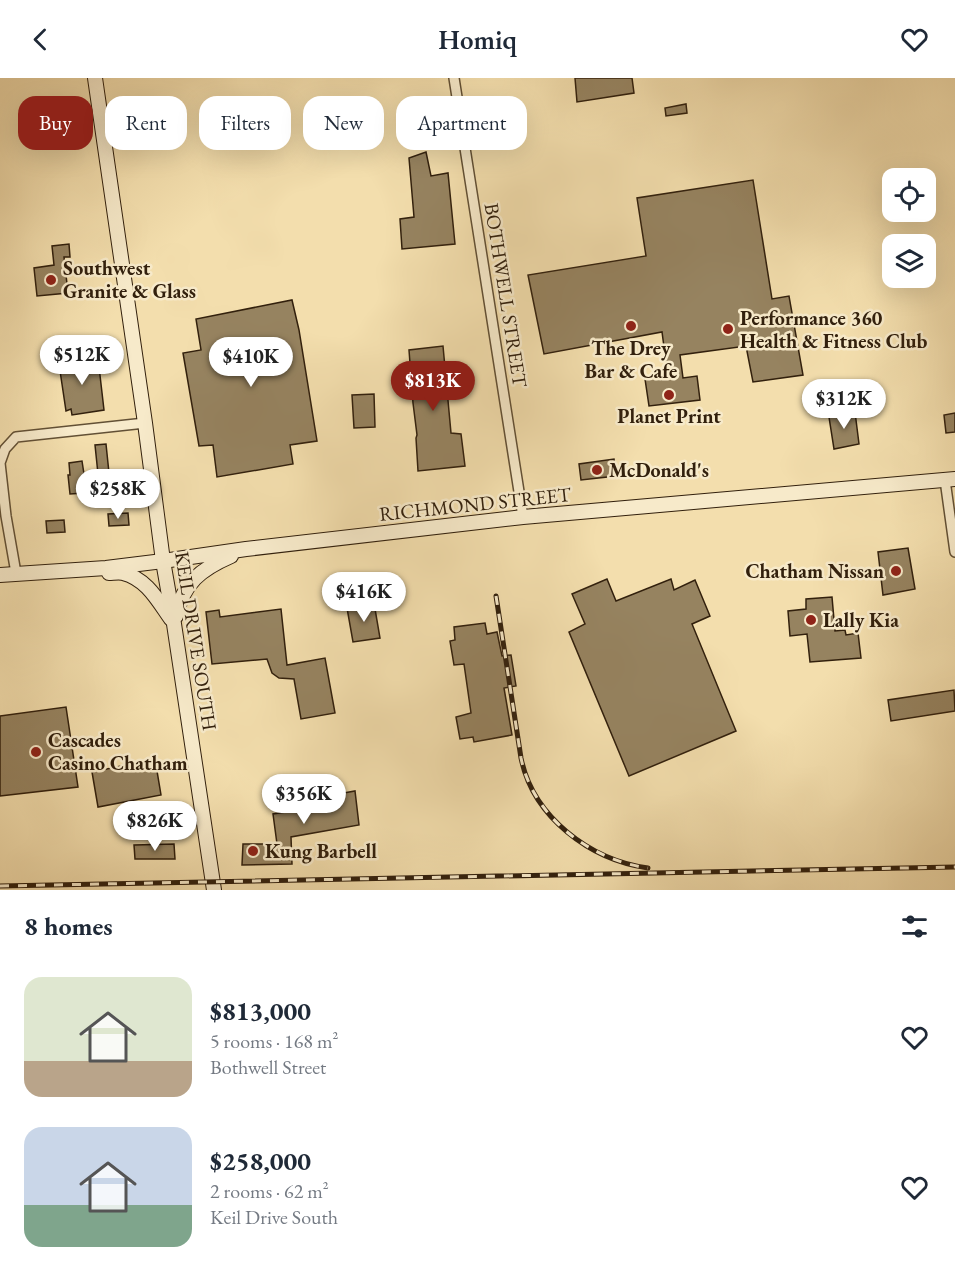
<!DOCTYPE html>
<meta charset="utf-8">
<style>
body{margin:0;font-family:"EB Garamond",serif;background:#f2f2f3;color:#1f2937;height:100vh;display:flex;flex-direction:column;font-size:22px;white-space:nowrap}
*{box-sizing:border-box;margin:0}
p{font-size:20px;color:#747a83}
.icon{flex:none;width:33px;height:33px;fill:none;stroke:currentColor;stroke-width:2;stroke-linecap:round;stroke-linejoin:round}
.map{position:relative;height:812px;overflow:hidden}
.drawer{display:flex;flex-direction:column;background:#fff;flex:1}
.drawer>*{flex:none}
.guide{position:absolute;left:18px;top:18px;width:600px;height:54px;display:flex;gap:12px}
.fabs{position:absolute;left:882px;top:90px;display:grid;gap:12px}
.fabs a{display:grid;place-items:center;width:54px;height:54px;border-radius:12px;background:#fff;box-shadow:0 6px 24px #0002;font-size:30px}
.price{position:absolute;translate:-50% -51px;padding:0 14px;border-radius:21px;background:#fff;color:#222;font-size:20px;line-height:39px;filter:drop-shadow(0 2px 3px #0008)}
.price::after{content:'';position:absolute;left:50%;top:36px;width:18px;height:14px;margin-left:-9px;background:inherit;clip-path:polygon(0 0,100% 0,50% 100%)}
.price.selected{background:#8f2418;color:#fff}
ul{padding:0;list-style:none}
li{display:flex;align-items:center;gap:18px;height:150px;padding:0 24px}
li span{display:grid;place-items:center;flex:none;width:168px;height:120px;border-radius:18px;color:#555}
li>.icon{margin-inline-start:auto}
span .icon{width:72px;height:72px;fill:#fffc;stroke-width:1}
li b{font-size:26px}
h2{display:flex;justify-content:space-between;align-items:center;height:72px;padding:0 24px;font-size:26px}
.pill{padding:0 21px;border-radius:18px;background:#fff;box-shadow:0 6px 24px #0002;font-size:21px;line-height:54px}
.pill.selected{background:#8f2418;color:#fff}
header{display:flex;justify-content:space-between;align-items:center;height:78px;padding:0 24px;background:#fff;font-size:27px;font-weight:600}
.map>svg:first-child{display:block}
.building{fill:#968360;stroke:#32200d;stroke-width:1.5}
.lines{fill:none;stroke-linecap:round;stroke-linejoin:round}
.street-casing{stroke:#625035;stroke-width:12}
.secondary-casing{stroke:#32200d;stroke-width:16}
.street{stroke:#f7eaca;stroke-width:9}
.secondary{stroke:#f7eaca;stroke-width:14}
.rail-casing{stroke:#32200d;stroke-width:5}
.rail{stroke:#f7eaca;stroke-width:3;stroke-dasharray:9;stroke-linecap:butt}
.poi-dot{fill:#8f2418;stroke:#f7eaca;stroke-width:2}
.labels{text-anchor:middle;stroke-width:5;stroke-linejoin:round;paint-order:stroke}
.poi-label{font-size:20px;font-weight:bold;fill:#32200d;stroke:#f7eaca;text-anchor:start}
.street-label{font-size:20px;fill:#32200d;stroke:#f7eaca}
</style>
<header><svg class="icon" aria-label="back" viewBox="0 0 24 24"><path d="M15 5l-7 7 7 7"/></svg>Homiq<svg class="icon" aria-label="heart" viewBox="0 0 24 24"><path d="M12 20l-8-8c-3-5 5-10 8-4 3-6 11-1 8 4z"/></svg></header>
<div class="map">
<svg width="955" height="812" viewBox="0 0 955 812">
<rect width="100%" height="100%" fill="#f3dead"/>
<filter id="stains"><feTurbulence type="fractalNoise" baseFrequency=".00333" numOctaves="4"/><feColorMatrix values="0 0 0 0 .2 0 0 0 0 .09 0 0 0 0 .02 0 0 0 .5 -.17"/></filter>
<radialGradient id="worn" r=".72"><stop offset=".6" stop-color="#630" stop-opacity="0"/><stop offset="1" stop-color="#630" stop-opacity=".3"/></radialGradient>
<g class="building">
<path d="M 575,0 L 632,0 L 634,15 L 577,24 Z"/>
<path d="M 686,26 L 687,35 L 666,38 L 665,30 Z"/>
<path d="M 426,74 L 431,98 L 448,95 L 455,166 L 402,171 L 400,141 L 414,139 L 409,80 Z"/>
<path d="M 753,102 L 772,221 L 789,218 L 803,297 L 753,304 L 746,268 L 680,277 L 683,300 L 697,298 L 700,322 L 649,328 L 645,301 L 668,299 L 662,254 L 544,276 L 528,197 L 646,178 L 637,120 Z"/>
<path d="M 69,166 L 70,179 L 64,179 L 68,215 L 37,218 L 34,190 L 54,187 L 52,168 Z"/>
<path d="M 292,222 L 299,252 L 317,363 L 290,367 L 293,386 L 217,399 L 213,367 L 199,368 L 183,275 L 201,272 L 196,241 Z"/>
<path d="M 443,268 L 451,355 L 461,356 L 465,388 L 418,393 L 416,360 L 417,357 L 413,325 L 409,272 Z"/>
<path d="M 98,280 L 104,332 L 72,337 L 71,331 L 66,333 L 59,286 Z"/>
<path d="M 374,316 L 375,349 L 354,350 L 352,317 Z"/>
<path d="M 855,334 L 859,366 L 834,371 L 829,339 Z"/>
<path d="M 955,335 L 955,354 L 946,355 L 944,337 Z"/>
<path d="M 106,366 L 109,395 L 98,396 L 95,367 Z"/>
<path d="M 614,381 L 616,398 L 581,402 L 579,386 Z"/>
<path d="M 82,383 L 84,396 L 97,395 L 99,414 L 70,416 L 68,397 L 70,397 L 69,385 Z"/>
<path d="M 128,435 L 129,447 L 109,448 L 108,436 Z"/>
<path d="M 64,442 L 65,454 L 47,455 L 46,443 Z"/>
<path d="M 908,470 L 915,511 L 883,517 L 878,474 Z"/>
<path d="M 607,501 L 616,523 L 671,501 L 674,512 L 695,502 L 710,538 L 692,546 L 736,653 L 629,698 L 569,554 L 585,546 L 572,516 Z"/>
<path d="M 832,519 L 835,553 L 845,552 L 846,557 L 858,555 L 861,580 L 810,584 L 807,556 L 790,558 L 788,533 L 806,531 L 806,521 Z"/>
<path d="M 374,525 L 380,560 L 353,564 L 347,530 Z"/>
<path d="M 281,531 L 287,587 L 325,580 L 335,635 L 301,641 L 294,601 L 279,600 L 272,595 L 267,581 L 212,586 L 206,534 L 219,532 L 220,539 Z"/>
<path d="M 485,545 L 487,556 L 497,554 L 502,578 L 511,577 L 516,608 L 504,610 L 512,657 L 474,664 L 473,659 L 460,661 L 456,639 L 471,635 L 464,586 L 454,587 L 450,563 L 455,562 L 454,549 Z"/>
<path d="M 954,612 L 955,633 L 891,643 L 888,622 Z"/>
<path d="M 66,629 L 78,709 L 0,718 L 0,638 Z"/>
<path d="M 155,681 L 161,717 L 98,729 L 92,694 Z"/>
<path d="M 325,710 L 333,717 L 355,713 L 359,747 L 291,759 L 292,786 L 242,787 L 243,766 L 277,766 L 273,736 L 299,732 L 296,715 Z"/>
<path d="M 153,734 L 169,734 L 170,750 L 153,750 Z"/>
<path d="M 174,766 L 175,781 L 135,781 L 134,767 Z"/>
</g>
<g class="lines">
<defs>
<g id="street">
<path d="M 454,0 L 523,439"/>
<path d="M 945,402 L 955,474"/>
<path d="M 16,495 L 6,438 L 0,385 L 5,371 L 16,359 L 145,345"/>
</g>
<g id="secondary">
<path d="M 95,0 L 145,345 L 163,483 L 174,546 L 214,812"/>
<path d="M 109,495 C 113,495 119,494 123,495 C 147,501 158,523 171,541"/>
<path d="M 0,497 L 106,490 L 163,483 L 246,471 L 523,439 L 955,401"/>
<path d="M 176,538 C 183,505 201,491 231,478"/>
</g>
</defs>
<use href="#street" class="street-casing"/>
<use href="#secondary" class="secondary-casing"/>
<use href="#street" class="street"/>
<use href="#secondary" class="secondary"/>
<defs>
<g id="rail">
<path d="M 496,518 L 521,680 C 533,739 590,782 648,790"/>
<path d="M 0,808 L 955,789"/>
</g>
</defs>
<use href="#rail" class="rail-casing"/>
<use href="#rail" class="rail"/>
</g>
<g class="poi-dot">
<circle cx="51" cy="202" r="6"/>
<circle cx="631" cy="248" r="6"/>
<circle cx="728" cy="251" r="6"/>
<circle cx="669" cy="317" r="6"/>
<circle cx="597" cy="392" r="6"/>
<circle cx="896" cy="493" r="6"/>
<circle cx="811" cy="542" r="6"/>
<circle cx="36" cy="674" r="6"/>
<circle cx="253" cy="773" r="6"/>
</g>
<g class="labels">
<g class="poi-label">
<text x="63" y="197">Southwest<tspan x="63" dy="23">Granite &amp; Glass</tspan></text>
<text x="740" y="247">Performance 360<tspan x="740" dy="23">Health &amp; Fitness Club</tspan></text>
<text x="631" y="277" text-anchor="middle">The Drey<tspan x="631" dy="23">Bar &amp; Cafe</tspan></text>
<text x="669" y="345" text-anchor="middle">Planet Print</text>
<text x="609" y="399">McDonald's</text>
<text x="884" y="500" text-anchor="end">Chatham Nissan</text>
<text x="823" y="549">Lally Kia</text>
<text x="48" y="669">Cascades<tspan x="48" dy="23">Casino Chatham</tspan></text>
<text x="265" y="780">Kung Barbell</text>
</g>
<g class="street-label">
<text transform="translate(506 217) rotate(81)" y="7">BOTHWELL STREET</text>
<text transform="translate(475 426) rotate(-6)" y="7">RICHMOND STREET</text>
<text transform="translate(196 563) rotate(81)" y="7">KEIL DRIVE SOUTH</text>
</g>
</g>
<rect width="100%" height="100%" filter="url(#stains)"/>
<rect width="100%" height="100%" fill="url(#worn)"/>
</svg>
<div class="fabs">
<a><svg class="icon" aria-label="locate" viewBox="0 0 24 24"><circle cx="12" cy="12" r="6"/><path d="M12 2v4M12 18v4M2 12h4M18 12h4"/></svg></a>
<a><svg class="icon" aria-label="layers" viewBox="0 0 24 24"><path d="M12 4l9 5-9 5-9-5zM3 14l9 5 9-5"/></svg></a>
</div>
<b class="price" style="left:82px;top:308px">$512K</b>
<b class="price" style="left:251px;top:310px">$410K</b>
<b class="price selected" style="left:433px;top:334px">$813K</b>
<b class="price" style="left:844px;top:352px">$312K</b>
<b class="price" style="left:118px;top:442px">$258K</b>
<b class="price" style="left:364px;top:545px">$416K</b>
<b class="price" style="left:304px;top:747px">$356K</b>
<b class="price" style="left:155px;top:774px">$826K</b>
<div class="guide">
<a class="pill selected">Buy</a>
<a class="pill">Rent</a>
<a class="pill">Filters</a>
<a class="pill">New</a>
<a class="pill">Apartment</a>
</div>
</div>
<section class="drawer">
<h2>8 homes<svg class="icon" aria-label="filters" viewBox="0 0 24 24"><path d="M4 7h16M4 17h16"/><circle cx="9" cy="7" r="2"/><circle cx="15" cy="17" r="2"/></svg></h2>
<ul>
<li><span style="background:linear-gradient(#dfe7d0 70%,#b9a48a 0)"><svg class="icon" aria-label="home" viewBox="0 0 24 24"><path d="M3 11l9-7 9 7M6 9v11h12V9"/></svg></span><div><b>$813,000</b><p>5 rooms · 168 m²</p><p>Bothwell Street</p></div><svg class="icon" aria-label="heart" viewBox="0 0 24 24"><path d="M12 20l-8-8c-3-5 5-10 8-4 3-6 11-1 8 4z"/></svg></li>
<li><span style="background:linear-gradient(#c9d6e8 65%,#7fa58c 0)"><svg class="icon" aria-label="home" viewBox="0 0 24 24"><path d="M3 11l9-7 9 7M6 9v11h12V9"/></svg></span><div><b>$258,000</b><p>2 rooms · 62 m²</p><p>Keil Drive South</p></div><svg class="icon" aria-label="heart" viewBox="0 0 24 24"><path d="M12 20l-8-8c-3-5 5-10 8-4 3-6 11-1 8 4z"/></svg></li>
</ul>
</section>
